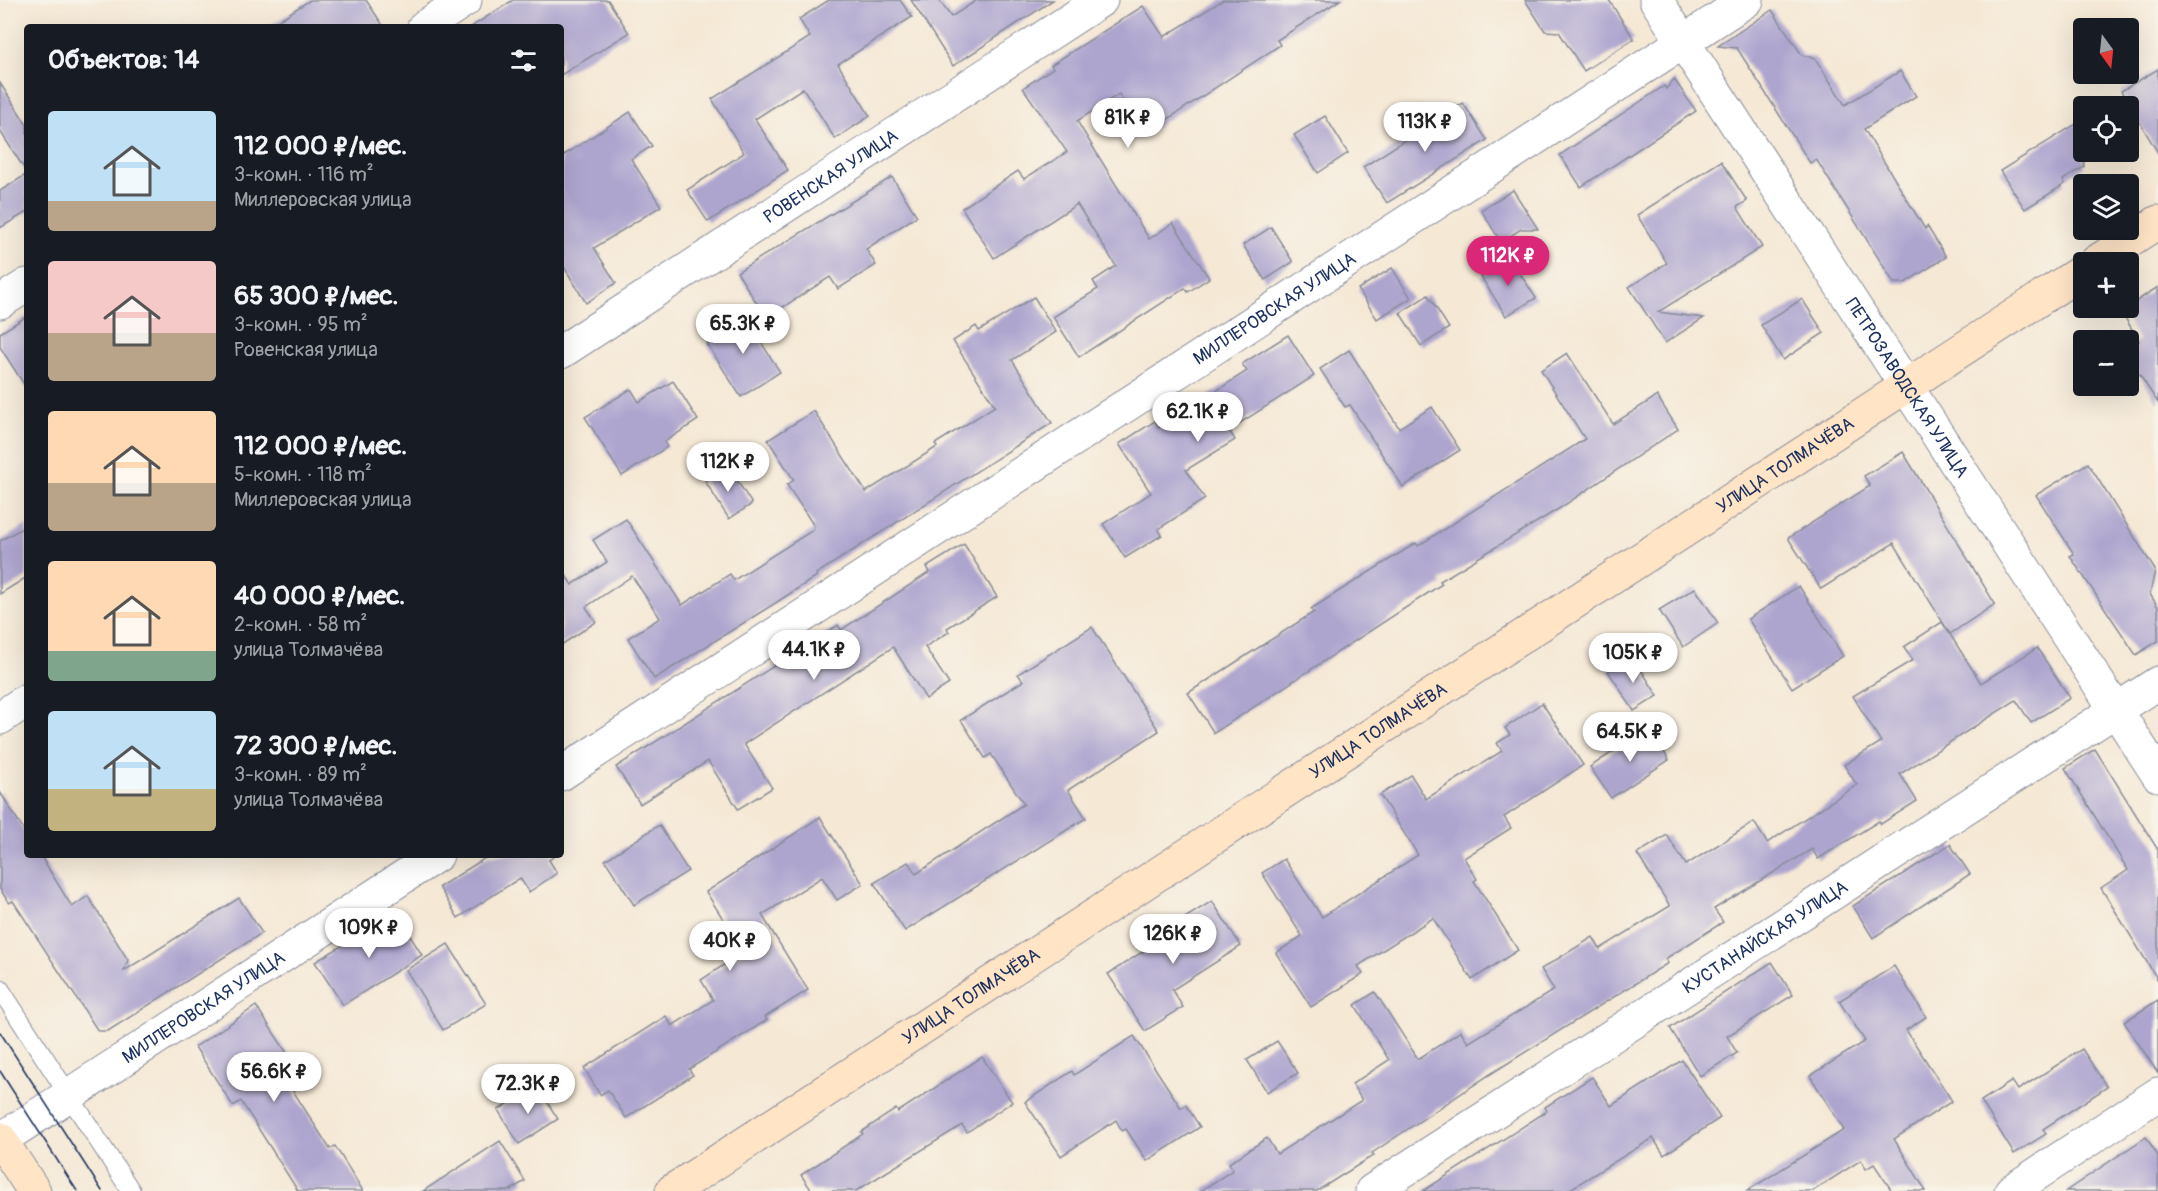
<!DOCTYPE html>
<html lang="ru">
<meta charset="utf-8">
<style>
body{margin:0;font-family:Pangolin,sans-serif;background:#20242c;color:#f1f3f6;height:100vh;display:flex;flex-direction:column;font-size:22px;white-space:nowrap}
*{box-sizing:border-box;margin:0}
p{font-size:20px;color:#9ea1a6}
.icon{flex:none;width:33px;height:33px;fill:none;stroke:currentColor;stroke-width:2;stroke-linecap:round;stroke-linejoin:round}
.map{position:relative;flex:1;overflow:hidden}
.panel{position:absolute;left:24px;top:24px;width:540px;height:834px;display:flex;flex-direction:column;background:#171b24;border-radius:6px;box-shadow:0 6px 24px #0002}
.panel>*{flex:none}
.needle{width:39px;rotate:165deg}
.tools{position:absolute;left:2073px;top:18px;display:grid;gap:12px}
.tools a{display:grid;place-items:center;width:66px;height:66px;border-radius:6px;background:#171b24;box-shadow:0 6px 24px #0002;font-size:30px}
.price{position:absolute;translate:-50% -51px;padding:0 14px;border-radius:21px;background:#fff;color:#222;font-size:20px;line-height:39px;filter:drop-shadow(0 2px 3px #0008)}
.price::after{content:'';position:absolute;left:50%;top:36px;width:18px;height:14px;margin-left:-9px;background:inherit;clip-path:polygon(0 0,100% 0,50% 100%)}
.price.active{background:#db2777;color:#fff}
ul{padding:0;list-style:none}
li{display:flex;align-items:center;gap:18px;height:150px;padding:0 24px}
li span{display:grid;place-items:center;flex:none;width:168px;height:120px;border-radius:6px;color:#555}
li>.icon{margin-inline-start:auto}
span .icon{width:72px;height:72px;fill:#fffc;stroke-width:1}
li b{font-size:26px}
h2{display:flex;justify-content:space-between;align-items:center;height:72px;padding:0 24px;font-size:26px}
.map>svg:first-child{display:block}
.building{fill:#aea5cf}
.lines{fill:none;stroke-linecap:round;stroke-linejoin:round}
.lane-casing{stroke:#888c9a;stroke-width:20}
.street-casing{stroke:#888c9a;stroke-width:35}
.secondary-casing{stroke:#888c9a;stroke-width:35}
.lane{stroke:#fff;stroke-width:18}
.street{stroke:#fff;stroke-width:33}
.secondary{stroke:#ffe4c6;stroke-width:33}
.tram{stroke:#1b2f5e;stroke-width:1.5}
.labels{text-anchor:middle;stroke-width:4.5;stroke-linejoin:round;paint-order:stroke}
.street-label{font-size:18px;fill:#1b2f5e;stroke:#f7f3e8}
</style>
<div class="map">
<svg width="2158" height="1191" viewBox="0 0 2158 1191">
<rect width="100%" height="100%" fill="#f7f3e8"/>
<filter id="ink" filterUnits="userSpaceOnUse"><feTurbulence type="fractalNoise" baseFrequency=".0167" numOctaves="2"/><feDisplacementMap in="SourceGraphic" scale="12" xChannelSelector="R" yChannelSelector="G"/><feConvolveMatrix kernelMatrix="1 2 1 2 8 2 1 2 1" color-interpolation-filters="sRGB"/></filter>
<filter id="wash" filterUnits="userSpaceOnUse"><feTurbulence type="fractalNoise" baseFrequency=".008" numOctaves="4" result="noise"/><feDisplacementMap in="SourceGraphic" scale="24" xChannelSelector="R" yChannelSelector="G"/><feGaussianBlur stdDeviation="1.35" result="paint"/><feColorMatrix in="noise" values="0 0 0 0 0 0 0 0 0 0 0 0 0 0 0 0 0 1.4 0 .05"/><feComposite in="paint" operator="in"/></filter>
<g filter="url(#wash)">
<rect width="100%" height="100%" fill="#f5e8d5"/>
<g id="blocks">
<g class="building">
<path d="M 310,0 L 366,0 L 384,27 L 268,27 Z"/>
<path d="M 513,0 L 608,0 L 629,33 L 561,75 L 561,27 L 471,27 Z"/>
<path d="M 829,0 L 900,0 L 912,17 L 838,64 L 870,116 L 835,139 L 803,88 L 755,119 L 788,170 L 708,222 L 687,190 L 744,153 L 712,99 L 810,37 L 799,19 Z"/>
<path d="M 911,0 L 939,0 L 951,17 L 977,0 L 1053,0 L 953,66 Z"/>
<path d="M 1223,0 L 1340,0 L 1277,40 L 1280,45 L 1144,135 L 1119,94 L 1077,121 L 1149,239 L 1173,223 L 1209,278 L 1188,292 L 1185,288 L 1079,357 L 1053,317 L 1098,289 L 1093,281 L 1116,266 L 1077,204 L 994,258 L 962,208 L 1018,171 L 1024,179 L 1067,152 L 1023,88 L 1053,68 L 1051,65 L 1143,6 L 1164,37 Z"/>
<path d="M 1525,0 L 1609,0 L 1634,39 L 1584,71 L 1559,32 L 1545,31 Z"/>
<path d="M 1772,10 L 1802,55 L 1815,58 L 1845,105 L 1900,71 L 1916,96 L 1864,129 L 1925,229 L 1927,226 L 1946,257 L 1905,283 L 1894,283 L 1816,159 L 1810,163 L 1737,48 L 1718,46 Z"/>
<path d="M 2158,69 L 2158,153 L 2121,91 Z"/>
<path d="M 1674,79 L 1696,111 L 1581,187 L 1560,155 L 1664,86 L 1666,89 Z"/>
<path d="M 0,83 L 27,125 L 27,173 L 0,131 Z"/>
<path d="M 1463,103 L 1487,140 L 1387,203 L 1363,167 Z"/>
<path d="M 630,112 L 652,146 L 631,159 L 661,206 L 594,248 L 616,283 L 586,303 L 561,262 L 561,157 Z"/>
<path d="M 1325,116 L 1348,153 L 1318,173 L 1294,135 Z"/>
<path d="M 2084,119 L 2084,167 L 2063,180 L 2065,184 L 2025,209 L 2000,171 Z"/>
<path d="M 1721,161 L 1747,201 L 1737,207 L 1762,247 L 1658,312 L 1704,318 L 1665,343 L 1629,287 L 1667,263 L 1637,215 Z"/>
<path d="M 27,174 L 27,212 L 0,228 L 0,191 Z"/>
<path d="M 892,177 L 917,216 L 866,249 L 876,265 L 838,289 L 830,277 L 766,318 L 737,272 Z"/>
<path d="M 1513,190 L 1538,229 L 1521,229 L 1501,242 L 1481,210 Z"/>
<path d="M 1271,227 L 1293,262 L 1265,280 L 1243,245 Z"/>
<path d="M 1510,258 L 1536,298 L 1506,316 L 1481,277 Z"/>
<path d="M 1392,268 L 1411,298 L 1377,319 L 1358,289 Z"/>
<path d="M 2158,287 L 2158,403 L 2128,357 L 2128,347 L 2139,341 L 2121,311 Z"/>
<path d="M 1428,295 L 1449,328 L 1421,346 L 1400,313 Z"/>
<path d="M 1034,297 L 1056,332 L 1012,360 L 1052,423 L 816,574 L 817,576 L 777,602 L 654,679 L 628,638 L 660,618 L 632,576 L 586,607 L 596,622 L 561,645 L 561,568 L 572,585 L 607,562 L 593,540 L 626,519 L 682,605 L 730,574 L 734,580 L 813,530 L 814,526 L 787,485 L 794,480 L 768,440 L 814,411 L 866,492 L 937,447 L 935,444 L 995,406 L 953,341 L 976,326 L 979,331 Z"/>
<path d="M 1802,299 L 1824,333 L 1783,360 L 1761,325 Z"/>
<path d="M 740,309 L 780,372 L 741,397 L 707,344 L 725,333 L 719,322 Z"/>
<path d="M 27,316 L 27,389 L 0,347 L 0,333 Z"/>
<path d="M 1288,335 L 1314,376 L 1229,430 L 1235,440 L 1186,470 L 1205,499 L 1158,529 L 1162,535 L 1125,558 L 1103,524 L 1151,493 L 1119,444 L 1155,421 L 1159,428 L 1247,371 L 1242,364 Z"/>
<path d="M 1349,350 L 1399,428 L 1432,407 L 1460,450 L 1403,487 L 1350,405 L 1345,407 L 1320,369 Z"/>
<path d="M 1567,353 L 1613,424 L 1657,396 L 1678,429 L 1560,508 L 1440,581 L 1442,584 L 1214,733 L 1188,693 L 1314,612 L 1311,609 L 1344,588 L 1416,543 L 1418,546 L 1585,439 L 1541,370 Z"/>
<path d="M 673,381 L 698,420 L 664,442 L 667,447 L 622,476 L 585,417 L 631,389 L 639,402 Z"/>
<path d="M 1903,452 L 1995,604 L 1950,634 L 1894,543 L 1821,589 L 1788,538 L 1870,486 L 1864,476 Z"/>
<path d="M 2088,463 L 2155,570 L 2150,594 L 2158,607 L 2158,641 L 2136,655 L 2070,556 L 2074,554 L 2036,495 Z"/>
<path d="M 728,466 L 752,504 L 729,519 L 705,481 Z"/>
<path d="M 27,525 L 27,577 L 0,594 L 0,541 Z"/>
<path d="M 964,544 L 997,597 L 947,628 L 949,632 L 925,647 L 949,684 L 926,699 L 893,647 L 744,744 L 772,788 L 738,809 L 708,761 L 640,804 L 616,767 L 838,625 L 841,630 L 930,572 L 927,567 Z"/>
<path d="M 1799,586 L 1843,656 L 1792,688 L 1748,619 Z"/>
<path d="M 1695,588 L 1718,623 L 1683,647 L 1659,610 Z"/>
<path d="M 1942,622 L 1981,683 L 2037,648 L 2070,698 L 2031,723 L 2016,700 L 1900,774 L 1917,801 L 1881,824 L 1879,821 L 1818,859 L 1812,849 L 1714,909 L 1723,922 L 1665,959 L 1668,963 L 1489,1075 L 1372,1153 L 1374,1155 L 1317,1191 L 1200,1191 L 1233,1170 L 1229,1163 L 1267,1138 L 1277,1154 L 1362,1100 L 1352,1084 L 1389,1060 L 1355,1005 L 1375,992 L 1418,1059 L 1461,1031 L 1468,1043 L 1554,990 L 1541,969 L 1593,937 L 1600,949 L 1670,906 L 1637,854 L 1667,835 L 1686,865 L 1754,822 L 1767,843 L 1857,785 L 1844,765 L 1881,742 L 1853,696 L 1913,660 L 1904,647 Z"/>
<path d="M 1092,627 L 1159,731 L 1068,790 L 1086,818 L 905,931 L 874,883 L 908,862 L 916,874 L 1024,804 L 991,754 L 985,758 L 961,720 L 1023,681 L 1018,674 Z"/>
<path d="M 1632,656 L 1658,696 L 1634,711 L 1608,671 Z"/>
<path d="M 1542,703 L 1583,765 L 1504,817 L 1511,828 L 1464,858 L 1477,879 L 1474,881 L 1518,950 L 1472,980 L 1433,918 L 1358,966 L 1363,974 L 1311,1007 L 1276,953 L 1302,936 L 1262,873 L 1284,859 L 1322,917 L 1418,855 L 1380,795 L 1411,775 L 1426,799 L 1502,751 L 1497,743 L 1510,735 L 1505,728 Z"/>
<path d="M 1649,728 L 1669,760 L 1611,798 L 1590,767 Z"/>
<path d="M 2095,749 L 2158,850 L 2158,980 L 2101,888 L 2128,870 L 2065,768 Z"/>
<path d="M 0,792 L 27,835 L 27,855 L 40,855 L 72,907 L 88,896 L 128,960 L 124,971 L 239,898 L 262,933 L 108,1031 L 98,1031 L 13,901 L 9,903 L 0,889 Z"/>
<path d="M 820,817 L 863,884 L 837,900 L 822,877 L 762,915 L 808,990 L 765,1017 L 767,1020 L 689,1069 L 693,1075 L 626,1118 L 608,1090 L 600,1095 L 584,1068 L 666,1016 L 672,1026 L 713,1000 L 701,980 L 744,952 L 706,892 Z"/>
<path d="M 659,825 L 688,871 L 634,905 L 605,860 Z"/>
<path d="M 1950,844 L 1970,874 L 1873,938 L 1853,906 Z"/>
<path d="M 490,855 L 556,855 L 549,860 L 557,873 L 529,892 L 520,878 L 458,918 L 439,887 Z"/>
<path d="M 1212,901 L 1241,946 L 1172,990 L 1183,1007 L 1145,1031 L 1108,974 L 1175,931 L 1172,926 Z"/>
<path d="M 396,913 L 422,955 L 343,1005 L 315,962 Z"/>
<path d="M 448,944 L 486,1004 L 443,1030 L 406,970 Z"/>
<path d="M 1772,962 L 1793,995 L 1727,1036 L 1737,1053 L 1700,1076 L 1670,1028 Z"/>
<path d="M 1894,966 L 1926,1017 L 1906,1030 L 1952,1101 L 1894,1139 L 1926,1191 L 1892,1191 L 1874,1164 L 1866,1169 L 1861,1160 L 1813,1191 L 1747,1191 L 1844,1130 L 1810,1076 L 1865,1041 L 1839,1001 Z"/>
<path d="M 2158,1000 L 2158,1073 L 2124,1022 Z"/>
<path d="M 256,1006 L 295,1065 L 274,1061 L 330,1149 L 335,1146 L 363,1191 L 298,1191 L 241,1101 L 233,1106 L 195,1047 Z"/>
<path d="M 1134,1036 L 1181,1108 L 1186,1105 L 1200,1127 L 1147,1161 L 1126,1129 L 1122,1131 L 1116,1120 L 1061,1156 L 1025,1102 L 1072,1071 L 1074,1075 Z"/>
<path d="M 1277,1041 L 1298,1073 L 1267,1092 L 1247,1060 Z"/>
<path d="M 2082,1049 L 2107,1087 L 2043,1129 L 2046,1134 L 2014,1154 L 1981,1101 L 2012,1081 L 2018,1090 Z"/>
<path d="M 982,1057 L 1012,1102 L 967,1132 L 962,1125 L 856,1191 L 812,1191 L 801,1175 L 863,1134 L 861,1132 L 896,1109 L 898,1112 Z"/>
<path d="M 1682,1060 L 1720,1118 L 1664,1155 L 1653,1138 L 1567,1191 L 1423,1191 L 1547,1111 L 1545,1107 L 1592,1077 L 1611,1106 Z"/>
<path d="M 537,1086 L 558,1119 L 519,1144 L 498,1110 Z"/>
<path d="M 2146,1137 L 2158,1156 L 2158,1191 L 2066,1191 Z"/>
<path d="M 500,1141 L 525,1181 L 509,1191 L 423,1191 Z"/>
</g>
</g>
</g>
<g filter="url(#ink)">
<use href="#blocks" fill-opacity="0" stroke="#888c9a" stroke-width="1.5"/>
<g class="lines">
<defs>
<path id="lane" d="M 0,989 L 131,1191"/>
<g id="street">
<path id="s1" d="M 1656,0 L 2158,775"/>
<path d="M 424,27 L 465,0"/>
<path d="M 0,302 L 27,285"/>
<path id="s2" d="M 561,352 L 1101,0"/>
<path d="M 0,718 L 27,700"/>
<path id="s3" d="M 561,774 L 1747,0"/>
<path id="s4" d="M 0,1140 L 437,855"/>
<path id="s5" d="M 1372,1191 L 2158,683"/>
<path d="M 2011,1191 L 2158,1094"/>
</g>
<g id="secondary">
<path d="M 2096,262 L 2158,222"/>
<path d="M 0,1139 L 34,1191"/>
<path id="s6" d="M 672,1191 L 2084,270"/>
</g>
</defs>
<use href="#lane" class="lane-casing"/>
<use href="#street" class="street-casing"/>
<use href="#secondary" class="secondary-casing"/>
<use href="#lane" class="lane"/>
<use href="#street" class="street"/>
<use href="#secondary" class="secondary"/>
<g class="tram">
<path d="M 0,1032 L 102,1191"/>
<path d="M 0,1071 L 77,1191"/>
</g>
</g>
</g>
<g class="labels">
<g class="street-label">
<text dy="6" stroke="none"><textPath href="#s2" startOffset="322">РОВЕНСКАЯ УЛИЦА</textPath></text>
<text dy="6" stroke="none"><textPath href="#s3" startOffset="852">МИЛЛЕРОВСКАЯ УЛИЦА</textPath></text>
<text dy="6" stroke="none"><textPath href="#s1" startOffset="462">ПЕТРОЗАВОДСКАЯ УЛИЦА</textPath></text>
<text dy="6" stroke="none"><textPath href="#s6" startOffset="1329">УЛИЦА ТОЛМАЧЁВА</textPath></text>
<text dy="6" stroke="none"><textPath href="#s6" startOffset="843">УЛИЦА ТОЛМАЧЁВА</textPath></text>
<text dy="6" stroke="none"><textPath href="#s5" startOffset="468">КУСТАНАЙСКАЯ УЛИЦА</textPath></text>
<text dy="6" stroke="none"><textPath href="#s6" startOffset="357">УЛИЦА ТОЛМАЧЁВА</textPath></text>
<text dy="6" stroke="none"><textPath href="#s4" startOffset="243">МИЛЛЕРОВСКАЯ УЛИЦА</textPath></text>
</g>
</g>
</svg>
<div class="tools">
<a><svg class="needle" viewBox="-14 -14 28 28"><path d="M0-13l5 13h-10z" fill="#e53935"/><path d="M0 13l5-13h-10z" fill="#9ea1a6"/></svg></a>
<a><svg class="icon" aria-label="locate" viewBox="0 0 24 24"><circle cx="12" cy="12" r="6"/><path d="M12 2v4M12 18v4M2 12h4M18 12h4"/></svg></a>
<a><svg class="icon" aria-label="layers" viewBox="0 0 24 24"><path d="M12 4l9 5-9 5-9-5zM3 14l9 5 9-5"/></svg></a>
<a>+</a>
<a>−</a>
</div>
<b class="price" style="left:1128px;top:149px">81K ₽</b>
<b class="price" style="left:1425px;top:153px">113K ₽</b>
<b class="price active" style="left:1508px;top:287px">112K ₽</b>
<b class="price" style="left:743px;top:355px">65.3K ₽</b>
<b class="price" style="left:1198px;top:443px">62.1K ₽</b>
<b class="price" style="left:728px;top:493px">112K ₽</b>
<b class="price" style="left:814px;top:681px">44.1K ₽</b>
<b class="price" style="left:1633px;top:684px">105K ₽</b>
<b class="price" style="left:1630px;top:763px">64.5K ₽</b>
<b class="price" style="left:369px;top:959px">109K ₽</b>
<b class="price" style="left:1173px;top:965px">126K ₽</b>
<b class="price" style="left:730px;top:972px">40K ₽</b>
<b class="price" style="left:274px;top:1103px">56.6K ₽</b>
<b class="price" style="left:528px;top:1115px">72.3K ₽</b>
<section class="panel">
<h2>Объектов: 14<svg class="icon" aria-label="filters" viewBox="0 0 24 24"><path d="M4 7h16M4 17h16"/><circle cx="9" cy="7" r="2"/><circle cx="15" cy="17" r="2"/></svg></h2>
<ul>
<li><span style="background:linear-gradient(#bfe0f5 75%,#b9a48a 0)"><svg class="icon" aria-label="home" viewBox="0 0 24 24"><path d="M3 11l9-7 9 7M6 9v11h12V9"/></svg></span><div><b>112 000 ₽/мес.</b><p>3-комн. · 116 m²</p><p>Миллеровская улица</p></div></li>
<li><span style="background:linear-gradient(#f6c9c9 60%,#b9a48a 0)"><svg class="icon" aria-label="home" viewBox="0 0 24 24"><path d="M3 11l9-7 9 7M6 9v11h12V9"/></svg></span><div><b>65 300 ₽/мес.</b><p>3-комн. · 95 m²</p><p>Ровенская улица</p></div></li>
<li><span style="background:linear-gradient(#ffd9b3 60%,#b9a48a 0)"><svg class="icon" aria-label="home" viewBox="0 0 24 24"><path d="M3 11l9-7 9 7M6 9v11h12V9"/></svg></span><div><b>112 000 ₽/мес.</b><p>5-комн. · 118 m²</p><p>Миллеровская улица</p></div></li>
<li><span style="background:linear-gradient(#ffd9b3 75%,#7fa58c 0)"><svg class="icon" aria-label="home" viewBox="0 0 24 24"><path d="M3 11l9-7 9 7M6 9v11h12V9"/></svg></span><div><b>40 000 ₽/мес.</b><p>2-комн. · 58 m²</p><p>улица Толмачёва</p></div></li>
<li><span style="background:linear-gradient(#bfe0f5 65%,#c2b280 0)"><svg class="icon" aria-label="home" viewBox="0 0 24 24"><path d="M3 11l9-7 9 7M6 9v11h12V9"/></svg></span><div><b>72 300 ₽/мес.</b><p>3-комн. · 89 m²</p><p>улица Толмачёва</p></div></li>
</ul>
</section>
</div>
